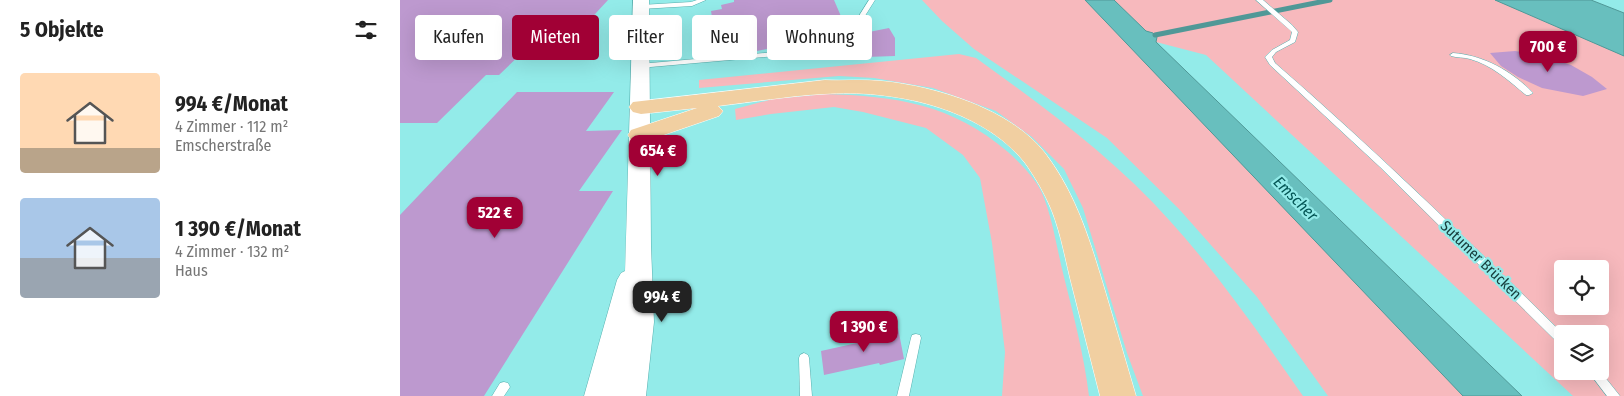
<!DOCTYPE html>
<html lang="de">
<meta charset="utf-8">
<style>
body{margin:0;font-family:"Fira Sans Condensed",sans-serif;background:#f6f6f6;color:#222;height:100vh;display:flex;flex-direction:column;font-size:19px;white-space:nowrap}
*{box-sizing:border-box;margin:0}
p{font-size:16px;color:#767676}
.icon{flex:none;width:28px;height:28px;fill:none;stroke:currentColor;stroke-width:2;stroke-linecap:round;stroke-linejoin:round}
.map{position:relative;flex:1;overflow:hidden}
.sheet{display:flex;flex-direction:column;background:#fff;width:400px}
.sheet>*{flex:none}
.hud{position:absolute;left:15px;top:15px;width:475px;height:45px;display:flex;gap:10px}
.tools{position:absolute;left:1154px;top:260px;display:grid;gap:10px}
.tools a{display:grid;place-items:center;width:55px;height:55px;border-radius:5px;background:#fff;box-shadow:0 5px 20px #0002;font-size:25px}
.price{position:absolute;translate:-50% -42px;padding:0 11px;border-radius:10px;background:#a10035;color:#fff;font-size:16px;line-height:32px;filter:drop-shadow(0 1px 2px #0008)}
.price::after{content:'';position:absolute;left:50%;top:30px;width:15px;height:11px;margin-left:-8px;background:inherit;clip-path:polygon(0 0,100% 0,50% 100%)}
.price.selected{background:#222;color:#fff}
ul{padding:0;list-style:none}
li{display:flex;align-items:center;gap:15px;height:125px;padding:0 20px}
li span{display:grid;place-items:center;flex:none;width:140px;height:100px;border-radius:5px;color:#555}
li>.icon{margin-inline-start:auto}
span .icon{width:60px;height:60px;fill:#fffc;stroke-width:1}
li b{font-size:21px}
h2{display:flex;justify-content:space-between;align-items:center;height:60px;padding:0 20px;font-size:21px}
.chip{padding:0 18px;border-radius:5px;background:#fff;box-shadow:0 5px 20px #0002;font-size:18px;line-height:45px}
.chip.selected{background:#a10035;color:#fff}
main{display:flex;flex:1;min-height:0}
.map>svg:first-child{display:block}
.green{fill:#f7b9bd;fill-rule:evenodd}
.water{fill:#68bfbe;stroke:#509897}
.lines{fill:none;stroke-linecap:round;stroke-linejoin:round}
.stream{stroke:#509897;stroke-width:5}
.building{fill:#bd99cf}
.service-casing{stroke:#57b0af;stroke-width:1}
.tertiary-casing{stroke:#57b0af;stroke-width:1}
.primary-casing{stroke:#fff;stroke-width:1}
.service{fill:#fff;fill-rule:evenodd}
.tertiary{fill:#fff;fill-rule:evenodd}
.primary{fill:#f1cfa1;fill-rule:evenodd}
.labels{text-anchor:middle;stroke-width:4.5;stroke-linejoin:round;paint-order:stroke}
.street-label{font-size:15px;fill:#173d3c;stroke:#93ebe9}
.water-label{font-size:16px;font-style:italic;fill:#045655;stroke:#93ebe9}
</style>
<main>
<section class="sheet">
<h2>5 Objekte<svg class="icon" aria-label="filters" viewBox="0 0 24 24"><path d="M4 7h16M4 17h16"/><circle cx="9" cy="7" r="2"/><circle cx="15" cy="17" r="2"/></svg></h2>
<ul>
<li><span style="background:linear-gradient(#ffd9b3 75%,#b9a48a 0)"><svg class="icon" aria-label="home" viewBox="0 0 24 24"><path d="M3 11l9-7 9 7M6 9v11h12V9"/></svg></span><div><b>994 €/Monat</b><p>4 Zimmer · 112 m²</p><p>Emscherstraße</p></div></li>
<li><span style="background:linear-gradient(#a9c7e8 60%,#9aa5b1 0)"><svg class="icon" aria-label="home" viewBox="0 0 24 24"><path d="M3 11l9-7 9 7M6 9v11h12V9"/></svg></span><div><b>1 390 €/Monat</b><p>4 Zimmer · 132 m²</p><p>Haus</p></div></li>
</ul>
</section>
<div class="map">
<svg width="1224" height="396" viewBox="0 0 1224 396">
<rect width="100%" height="100%" fill="#93ebe9"/>
<g class="green">
<path d="M 522,0 L 685,0 L 1063,396 L 928,396 L 857,297 L 779,209 L 707,138 L 574,49 L 542,21 Z"/>
<path d="M 714,0 L 1095,0 L 1224,56 L 1224,396 L 1173,396 L 806,55 L 756,42 L 753,33 L 746,31 ZM 1162,269 L 1200,269 L 1200,306 L 1162,306 ZM 1162,334 L 1200,334 L 1200,371 L 1162,371 Z"/>
<path d="M 559,54 L 576,58 C 644,107 714,158 770,221 C 819,275 861,336 903,396 L 743,396 L 727,353 L 683,208 L 664,169 L 632,137 L 596,111 L 533,88 L 474,78 L 439,76 L 299,88 L 299,80 Z"/>
<path d="M 425,94 C 496,96 552,104 608,152 C 620,163 635,178 642,193 C 653,219 657,250 664,277 C 674,317 684,355 689,396 L 602,396 L 605,352 L 592,243 L 580,178 L 563,155 L 526,128 L 463,112 L 434,107 L 371,114 L 336,120 L 335,109 L 373,99 Z"/>
</g>
<g class="water">
<path d="M 685,0 L 714,0 L 746,31 L 753,33 L 757,37 L 756,42 L 1122,396 L 1063,396 Z"/>
<path d="M 1095,0 L 1191,0 L 1224,13 L 1224,56 Z"/>
</g>
<g class="lines">
<path class="stream" d="M 755,35 L 930,0"/>
</g>
<g class="building">
<path d="M 0,0 L 208,0 L 161,51 L 124,51 L 99,75 L 86,75 L 37,123 L 0,123 Z"/>
<path d="M 334,0 L 434,0 L 449,35 L 411,43 L 412,40 L 357,51 L 355,45 L 303,55 L 299,19 L 312,17 L 311,11 L 322,9 L 321,5 L 334,2 Z"/>
<path d="M 489,28 L 495,38 L 495,56 L 407,59 L 409,52 L 457,40 L 459,34 Z"/>
<path d="M 1115,51 L 1141,55 L 1171,65 L 1192,77 L 1207,89 L 1183,96 L 1142,88 L 1118,77 L 1101,66 L 1090,53 Z"/>
<path d="M 117,92 L 214,92 L 186,131 L 222,130 L 179,191 L 213,191 L 84,396 L 0,396 L 0,215 Z"/>
<path d="M 498,328 L 504,359 L 480,365 L 479,363 L 424,375 L 421,351 L 475,339 L 473,333 Z"/>
</g>
<g class="lines">
<defs>
<g id="service">
<path d="M 297,0 L 306,0 L 292,6 L 241,9 L 238,7 L 241,5 L 291,2 Z"/>
<path d="M 469,0 L 475,0 L 458,27 L 457,38 L 387,55 L 239,68 L 236,66 L 239,64 L 387,51 L 452,36 L 452,27 Z"/>
<path d="M 856,0 L 863,0 L 892,25 L 898,32 L 895,42 L 876,52 L 872,57 L 875,63 C 974,149 1069,241 1163,334 L 1162,344 L 1158,343 L 980,167 L 870,65 L 865,57 L 872,50 L 890,40 L 892,32 Z"/>
<path d="M 1053,53 C 1083,55 1112,71 1133,93 L 1129,95 L 1126,95 C 1109,81 1092,65 1070,59 C 1064,57 1057,58 1051,56 L 1050,55 Z"/>
<path d="M 516,334 L 520,335 L 521,338 L 509,396 L 497,396 L 511,338 L 512,335 Z"/>
<path d="M 404,353 L 408,355 L 409,358 L 412,396 L 400,396 L 399,358 L 400,355 Z"/>
<path d="M 1188,371 L 1200,371 L 1220,396 L 1207,396 Z"/>
<path d="M 104,382 L 108,383 L 110,387 L 104,396 L 92,396 L 100,383 Z"/>
</g>
<path id="tertiary" d="M 233,0 L 249,0 L 251,246 L 254,322 L 246,396 L 184,396 L 217,280 L 221,273 L 225,271 Z"/>
<path id="primary" d="M 425,80 C 444,81 463,79 482,81 C 535,86 611,109 645,153 C 677,195 691,244 706,294 C 716,328 726,362 736,396 L 700,396 C 690,357 680,317 670,278 C 664,253 659,225 648,202 C 642,189 633,174 625,163 C 581,107 491,89 424,94 C 388,96 353,102 318,106 L 323,111 L 319,116 L 249,140 L 240,143 L 231,140 L 228,135 L 231,130 L 297,108 L 241,114 L 233,112 L 229,107 L 233,102 Z"/>
</defs>
<use href="#service" class="service-casing"/>
<use href="#tertiary" class="tertiary-casing"/>
<use href="#primary" class="primary-casing"/>
<use href="#service" class="service"/>
<use href="#tertiary" class="tertiary"/>
<use href="#primary" class="primary"/>
</g>
<g class="labels">
<g class="street-label">
<text transform="translate(1081 260) rotate(44)" y="5">Sutumer Brücken</text>
</g>
<g class="water-label">
<text transform="translate(896 198) rotate(45)" y="6">Emscher</text>
</g>
</g>
</svg>
<div class="tools">
<a><svg class="icon" aria-label="locate" viewBox="0 0 24 24"><circle cx="12" cy="12" r="6"/><path d="M12 2v4M12 18v4M2 12h4M18 12h4"/></svg></a>
<a><svg class="icon" aria-label="layers" viewBox="0 0 24 24"><path d="M12 4l9 5-9 5-9-5zM3 14l9 5 9-5"/></svg></a>
</div>
<b class="price" style="left:1148px;top:73px">700 €</b>
<b class="price" style="left:258px;top:177px">654 €</b>
<b class="price" style="left:95px;top:239px">522 €</b>
<b class="price selected" style="left:262px;top:323px">994 €</b>
<b class="price" style="left:464px;top:353px">1 390 €</b>
<div class="hud">
<a class="chip">Kaufen</a>
<a class="chip selected">Mieten</a>
<a class="chip">Filter</a>
<a class="chip">Neu</a>
<a class="chip">Wohnung</a>
</div>
</div>
</main>
